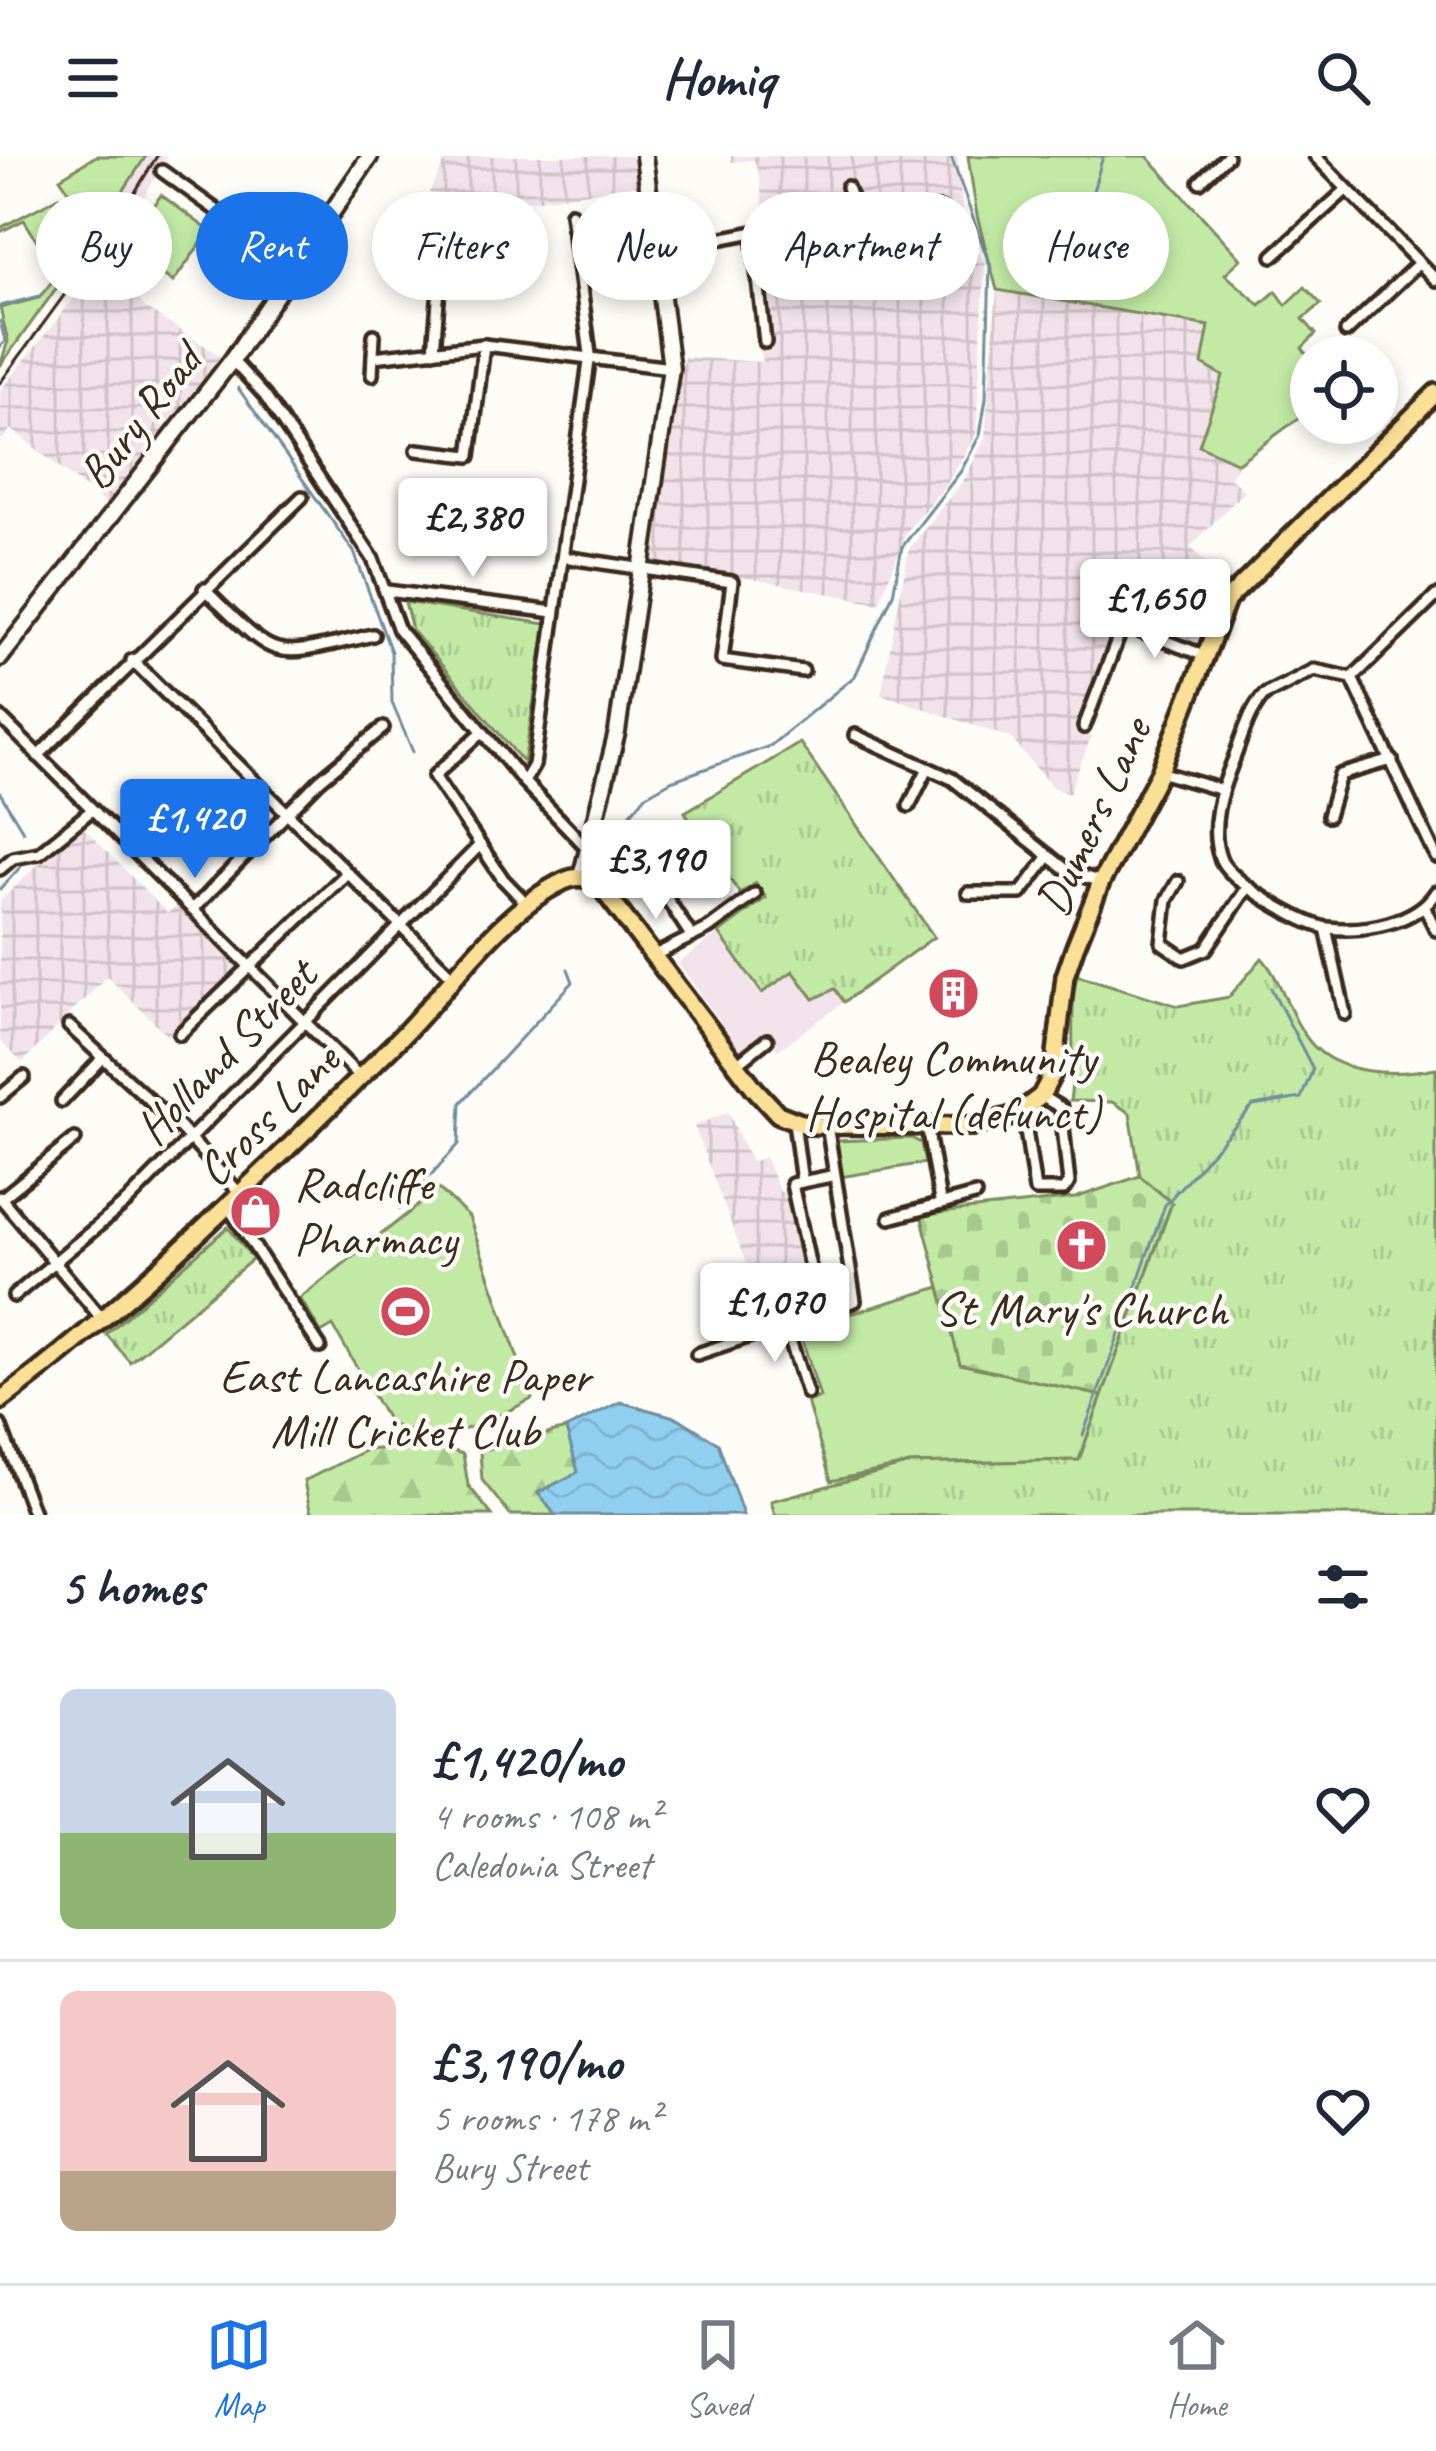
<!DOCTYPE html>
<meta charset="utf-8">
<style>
body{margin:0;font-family:Caveat,sans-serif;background:#f2f2f3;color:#1f2937;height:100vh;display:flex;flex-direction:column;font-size:45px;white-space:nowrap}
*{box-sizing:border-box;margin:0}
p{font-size:39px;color:#747a83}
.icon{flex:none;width:66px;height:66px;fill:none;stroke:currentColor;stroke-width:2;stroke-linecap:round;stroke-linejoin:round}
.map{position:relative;height:1359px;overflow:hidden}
.drawer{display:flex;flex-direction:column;background:#fff;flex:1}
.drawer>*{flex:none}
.banner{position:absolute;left:36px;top:36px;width:1365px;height:108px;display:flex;gap:24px}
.fabs{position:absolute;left:1290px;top:180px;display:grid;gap:24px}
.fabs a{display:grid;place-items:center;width:108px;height:108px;border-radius:50%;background:#fff;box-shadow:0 6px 18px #0003;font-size:60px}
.price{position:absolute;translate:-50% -102px;padding:0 27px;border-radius:12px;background:#fff;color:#222;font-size:39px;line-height:78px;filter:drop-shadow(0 3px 6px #0008)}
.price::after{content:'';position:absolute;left:50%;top:72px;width:36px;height:27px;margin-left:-18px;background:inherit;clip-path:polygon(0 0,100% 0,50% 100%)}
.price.on{background:#1a73e8;color:#fff}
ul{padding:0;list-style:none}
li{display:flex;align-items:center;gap:36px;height:300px;padding:0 60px}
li+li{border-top:3px solid #e0e1e3}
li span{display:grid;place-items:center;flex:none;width:336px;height:240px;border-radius:18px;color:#555}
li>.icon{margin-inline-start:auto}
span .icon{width:144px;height:144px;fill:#fffc;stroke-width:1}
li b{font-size:51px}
h2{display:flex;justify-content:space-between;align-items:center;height:144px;padding:0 60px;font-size:51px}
.pill{padding:0 42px;border-radius:54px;background:#fff;box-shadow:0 6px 18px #0003;font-size:42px;line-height:108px}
.pill.on{background:#1a73e8;color:#fff}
header{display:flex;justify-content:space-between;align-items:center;height:156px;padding:0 60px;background:#fff;font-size:54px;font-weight:600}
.tab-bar{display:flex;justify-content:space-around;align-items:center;height:168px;border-top:3px solid #e0e1e3;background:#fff;font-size:33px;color:#747a83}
.tab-bar a{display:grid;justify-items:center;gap:6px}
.tab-bar .on{color:#1a73e8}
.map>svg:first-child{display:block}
.built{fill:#f2e3ea}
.industrial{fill:url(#industrial-grid)}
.grass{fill:#c2eaa5;stroke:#7e8a62;stroke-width:3}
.forest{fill:url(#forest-firs);stroke:#7e8a62;stroke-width:3}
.cemetery{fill:url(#cemetery-stones);stroke:#7e8a62;stroke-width:3}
.park{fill:url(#park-tufts);stroke:#7e8a62;stroke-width:3}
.water{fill:url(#water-waves);stroke:#6f8d9d;stroke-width:3}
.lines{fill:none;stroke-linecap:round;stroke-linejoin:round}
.stream{stroke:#6f8d9d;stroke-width:3}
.street-casing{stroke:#3b2a1e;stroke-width:18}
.secondary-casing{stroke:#3b2a1e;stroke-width:22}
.primary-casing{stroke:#3b2a1e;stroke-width:24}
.street{stroke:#fdfcf7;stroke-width:9}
.secondary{stroke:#fdfcf7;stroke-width:14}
.primary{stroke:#fadf96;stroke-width:15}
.tram{stroke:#3b2a1e;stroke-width:3}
.labels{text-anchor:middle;stroke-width:9;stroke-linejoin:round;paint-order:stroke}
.street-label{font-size:48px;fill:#3b2a1e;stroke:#fdfcf7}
.poi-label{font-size:48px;fill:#3b2a1e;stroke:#fdfcf7}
</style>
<header><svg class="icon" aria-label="menu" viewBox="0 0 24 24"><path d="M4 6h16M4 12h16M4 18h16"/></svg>Homiq<svg class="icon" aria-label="search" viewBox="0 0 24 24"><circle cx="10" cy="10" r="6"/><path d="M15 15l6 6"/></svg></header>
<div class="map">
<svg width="1436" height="1359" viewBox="0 0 1436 1359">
<defs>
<pattern id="industrial-grid" width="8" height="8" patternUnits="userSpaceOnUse" patternTransform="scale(3)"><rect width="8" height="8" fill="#f2e3ea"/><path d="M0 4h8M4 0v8" fill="none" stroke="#d0c3c8"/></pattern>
<pattern id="forest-firs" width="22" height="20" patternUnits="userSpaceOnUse" patternTransform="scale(3)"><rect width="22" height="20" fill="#c2eaa5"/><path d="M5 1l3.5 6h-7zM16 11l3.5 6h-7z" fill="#a8c98e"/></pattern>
<pattern id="cemetery-stones" width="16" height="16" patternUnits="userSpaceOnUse" patternTransform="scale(3)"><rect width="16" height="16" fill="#c2eaa5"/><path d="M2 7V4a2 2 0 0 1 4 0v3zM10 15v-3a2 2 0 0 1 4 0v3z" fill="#a8c98e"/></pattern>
<pattern id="park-tufts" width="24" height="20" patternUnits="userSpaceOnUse" patternTransform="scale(3)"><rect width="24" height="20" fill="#c2eaa5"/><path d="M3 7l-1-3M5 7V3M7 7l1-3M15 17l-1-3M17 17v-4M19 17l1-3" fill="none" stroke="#a8c98e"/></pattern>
<pattern id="water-waves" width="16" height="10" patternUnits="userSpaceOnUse" patternTransform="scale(3)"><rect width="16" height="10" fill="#91cff1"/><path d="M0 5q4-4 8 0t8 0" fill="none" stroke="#7eb2ce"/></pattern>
</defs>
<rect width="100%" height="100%" fill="#fdfcf7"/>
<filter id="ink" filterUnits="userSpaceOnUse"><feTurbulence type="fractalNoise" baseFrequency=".00833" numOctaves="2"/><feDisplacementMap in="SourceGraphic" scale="24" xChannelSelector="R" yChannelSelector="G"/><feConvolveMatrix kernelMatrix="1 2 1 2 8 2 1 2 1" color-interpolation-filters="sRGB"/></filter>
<g filter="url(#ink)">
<g class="built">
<path d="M 136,0 L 167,0 L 114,95 L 92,68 Z"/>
<path d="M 766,743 L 830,836 L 835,832 L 844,846 L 778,894 L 767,880 L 743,897 L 678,807 Z"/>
</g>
<g class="industrial">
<path d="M 448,0 L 637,0 L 638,29 L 505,48 L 429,37 Z"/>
<path d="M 731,0 L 957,0 L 964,71 L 985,107 L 976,279 L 946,329 L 907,375 L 879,447 L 651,404 L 684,201 L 762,206 L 750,70 L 765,65 L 759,20 L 754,4 L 731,6 Z"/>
<path d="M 107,101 L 145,152 L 221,200 L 106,348 L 11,273 L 0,286 L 0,235 Z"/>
<path d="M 997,134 L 1209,169 L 1223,219 L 1199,289 L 1238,307 L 1230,321 L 1244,335 L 1190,391 L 1229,428 L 1194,485 L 1123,461 L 1077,574 L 1091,581 L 1069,638 L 1052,631 L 1011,582 L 881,538 L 909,393 L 965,322 L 985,282 Z"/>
<path d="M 80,668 L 167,757 L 180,749 L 240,814 L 168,880 L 107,820 L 22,907 L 0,885 L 0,745 Z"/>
<path d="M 728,956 L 751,1006 L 765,1001 L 780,1036 L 792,1034 L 815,1149 L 723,1180 L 715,1157 L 759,1142 L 694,970 Z"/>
</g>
<g class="grass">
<path d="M 96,0 L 146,0 L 97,75 L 60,22 Z"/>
<path d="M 968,0 L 1147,0 L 1241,103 L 1225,118 L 1260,149 L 1276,135 L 1286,149 L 1305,131 L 1321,148 L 1303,163 L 1316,178 L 1302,192 L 1311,203 L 1311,260 L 1307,256 L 1238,307 L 1199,289 L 1223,220 L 1202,208 L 1209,170 L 997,134 L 977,60 Z"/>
<path d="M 161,39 L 210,75 L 173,126 L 123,90 Z"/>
<path d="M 59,41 L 94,80 L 0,210 L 8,185 L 0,152 L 39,142 L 58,118 L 24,64 L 0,76 L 0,72 Z"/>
<path d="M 911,982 L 921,987 L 925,1007 L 840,1021 L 837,985 Z"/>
<path d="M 439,1033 L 469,1061 L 532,1243 C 487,1265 438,1296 389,1267 L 333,1170 L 321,1177 L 300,1142 Z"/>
<path d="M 940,1131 L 961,1208 L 1102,1240 L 1079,1304 L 910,1308 L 831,1325 L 807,1246 L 820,1241 L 799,1173 Z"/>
</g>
<g class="forest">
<path d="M 566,1273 L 579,1316 L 539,1336 L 555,1359 L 510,1359 L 482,1324 L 480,1295 Z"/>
<path d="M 430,1288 L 463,1298 L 468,1329 L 492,1359 L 311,1359 L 304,1325 L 366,1294 Z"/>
</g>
<path class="cemetery" d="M 1140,1020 L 1172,1046 L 1102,1240 L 960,1208 L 921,1059 L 1075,1042 Z"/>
<g class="park">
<path d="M 405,446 L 546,468 L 524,607 L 412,474 Z"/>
<path d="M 800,587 L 934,781 L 844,846 L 835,833 L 814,843 L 793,815 L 762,837 L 719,777 L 766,742 L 756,727 L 740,738 L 685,656 Z"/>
<path d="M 1262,802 C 1284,827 1289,861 1310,886 C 1338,920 1395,920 1436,912 L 1436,1359 L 775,1359 L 771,1345 L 910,1308 L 1079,1304 L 1172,1047 L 1140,1020 L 1130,957 L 1112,946 L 1070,945 C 1077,902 1068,861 1077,819 L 1178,850 L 1229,841 Z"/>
<path d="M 228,1071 L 253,1103 L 130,1206 L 106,1178 Z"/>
</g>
<path class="water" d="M 620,1246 L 678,1262 L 718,1287 L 743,1359 L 555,1359 L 538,1337 L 578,1316 L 566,1273 Z"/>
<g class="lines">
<g class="stream">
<path d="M 1090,46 L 1103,0"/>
<path d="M 0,150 L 40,140"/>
<path d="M 0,165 L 5,185 L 0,191"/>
<path d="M 238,232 L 354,396 L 391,496 L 392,547 L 413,596"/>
<path d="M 0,637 L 23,675"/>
<path d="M 612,680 L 646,639 L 671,625 L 770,590 L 855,520 L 893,438 L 902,391 L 961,315 L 980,279 L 986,242 L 990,110 L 951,0"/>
<path d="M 0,733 L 25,706"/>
<path d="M 400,1053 L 459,988 L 461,947 L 573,826 L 568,813"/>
<path d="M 1083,1279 L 1165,1049 L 1253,950 L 1301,942 L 1313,913 L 1271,832"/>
</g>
<defs>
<g id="street">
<path d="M 1315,0 L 1436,124"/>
<path d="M 162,15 L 298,113"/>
<path d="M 1200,26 L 1227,0"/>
<path d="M 847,31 L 856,56"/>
<path d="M 753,77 L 765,186"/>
<path d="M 657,95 L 856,56 L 940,53 L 953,73"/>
<path d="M 1273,100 L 1347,33"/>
<path d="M 1346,176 L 1419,107"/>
<path d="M 434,195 L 442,94"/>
<path d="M 373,201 L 484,189 L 671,212"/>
<path d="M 232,204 L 265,240 L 373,403 L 399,474 L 524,626 L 587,692"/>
<path d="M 372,219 L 374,179"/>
<path d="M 417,294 L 470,300 L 484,189"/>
<path d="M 563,401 L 732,426 L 722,504 L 803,515"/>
<path d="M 204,433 C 282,508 267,503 373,479"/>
<path d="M 387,435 L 554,456"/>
<path d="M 132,504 L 455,823"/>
<path d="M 1352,522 L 1436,440"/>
<path d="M 0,561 L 359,920"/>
<path d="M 1084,571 L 1123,469 L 1203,499"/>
<path d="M 482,576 L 434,620 L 503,723 L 528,749"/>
<path d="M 855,579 L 952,623 L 1068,715 L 1101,726"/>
<path d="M 38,600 L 302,341"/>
<path d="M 1160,616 L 1222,634"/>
<path d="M 524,626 L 534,609 L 590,198 L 571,57"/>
<path d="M 909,650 L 928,612"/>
<path d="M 1328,660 L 1340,619 L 1392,604"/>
<path d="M 1436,701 L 1352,522 L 1314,514 L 1264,539 C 1248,557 1242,582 1233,605 C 1221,634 1208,673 1221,704 C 1231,726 1305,770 1328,772 C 1365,776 1416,767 1436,736"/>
<path d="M 0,713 L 13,702 L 39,697 L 92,654"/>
<path d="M 1178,725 L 1167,744 L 1162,787 L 1184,802 L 1206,793 L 1247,732"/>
<path d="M 657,727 L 692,781"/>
<path d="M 968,737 L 1021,737 L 1049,700"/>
<path d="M 1425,752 L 1436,774"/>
<path d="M 192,754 L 320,624 L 383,572"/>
<path d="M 1326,772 L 1345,858"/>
<path d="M 655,799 L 709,772 L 755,738"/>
<path d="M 69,870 L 182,974 L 242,1040"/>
<path d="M 180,878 L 346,718"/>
<path d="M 737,908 L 767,884"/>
<path d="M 0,941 L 24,921"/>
<path d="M 62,945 L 102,903"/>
<path d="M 1023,954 L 1035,1034 L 1063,1034 L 1069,1027 L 1061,952 L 1041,940"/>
<path d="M 794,966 L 802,1026"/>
<path d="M 927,971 L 940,1045"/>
<path d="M 0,1041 L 103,1164"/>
<path d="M 1,1043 L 75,983"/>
<path d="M 229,1052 L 320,1191"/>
<path d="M 890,1062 L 975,1039"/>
<path d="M 14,1140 L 129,1044 L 479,690"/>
<path d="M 820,1157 L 792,1028 L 831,1020"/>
<path d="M 785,1168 L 807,1237"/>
<path d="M 697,1198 L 855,1145 L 827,969"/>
<path d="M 0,1269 L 34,1359"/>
</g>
<g id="secondary">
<path d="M 0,502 L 232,204 L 370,0"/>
<path d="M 581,721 L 617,576 L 671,212 L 644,0"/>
</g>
<path id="primary" d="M 0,1245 C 143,1138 266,1013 393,889 C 447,837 495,758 564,725 C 581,717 593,723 604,735 L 755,933 L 778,958 L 806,969 L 975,970 L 1016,959 L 1041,940 L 1054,915 L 1065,820 L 1075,791 L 1101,726 L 1160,616 L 1227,444 L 1436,237"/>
</defs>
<use href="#street" class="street-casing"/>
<use href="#secondary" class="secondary-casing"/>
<use href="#primary" class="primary-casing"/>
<use href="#street" class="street"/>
<use href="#secondary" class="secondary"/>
<use href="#primary" class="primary"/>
<path class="tram" d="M 0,227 L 114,71 L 157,0"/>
</g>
</g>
<defs>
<symbol id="building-disc" viewBox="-11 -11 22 22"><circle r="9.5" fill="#d1495b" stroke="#fdfcf7"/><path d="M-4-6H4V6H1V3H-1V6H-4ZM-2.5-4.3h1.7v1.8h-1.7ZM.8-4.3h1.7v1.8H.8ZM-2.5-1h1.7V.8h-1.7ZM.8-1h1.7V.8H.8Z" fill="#fff"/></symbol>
<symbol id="shop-disc" viewBox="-11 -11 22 22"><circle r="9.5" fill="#d1495b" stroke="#fdfcf7"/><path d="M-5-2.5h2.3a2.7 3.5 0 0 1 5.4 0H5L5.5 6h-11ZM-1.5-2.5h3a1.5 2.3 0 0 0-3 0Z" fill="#fff"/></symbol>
<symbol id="church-disc" viewBox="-11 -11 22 22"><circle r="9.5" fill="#d1495b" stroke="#fdfcf7"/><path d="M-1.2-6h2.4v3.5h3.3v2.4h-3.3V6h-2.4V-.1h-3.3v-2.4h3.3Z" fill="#fff"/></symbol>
<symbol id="stadium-disc" viewBox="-11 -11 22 22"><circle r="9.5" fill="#d1495b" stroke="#fdfcf7"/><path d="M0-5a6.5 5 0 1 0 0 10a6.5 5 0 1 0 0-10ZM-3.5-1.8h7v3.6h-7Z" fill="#fff"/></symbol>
</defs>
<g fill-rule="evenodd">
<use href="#building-disc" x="924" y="808" width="59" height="59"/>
<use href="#shop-disc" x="226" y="1026" width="59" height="59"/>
<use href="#church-disc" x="1052" y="1060" width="59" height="59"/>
<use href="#stadium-disc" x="376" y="1126" width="59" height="59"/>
</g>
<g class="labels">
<g class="street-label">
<text transform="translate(139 260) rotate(-52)" y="17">Bury Road</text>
<text transform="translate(1092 660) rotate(-65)" y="17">Dumers Lane</text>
<text transform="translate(225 895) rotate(-46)" y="17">Holland Street</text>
<text transform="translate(267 958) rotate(-45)" y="17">Cross Lane</text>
</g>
<g class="poi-label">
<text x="953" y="918">Bealey Community<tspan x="953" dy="55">Hospital (defunct)</tspan></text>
<text x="294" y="1044" text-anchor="start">Radcliffe<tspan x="294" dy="55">Pharmacy</tspan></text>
<text x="1081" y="1169">St Mary's Church</text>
<text x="405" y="1236">East Lancashire Paper<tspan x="405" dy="55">Mill Cricket Club</tspan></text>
</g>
</g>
</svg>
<div class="fabs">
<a><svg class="icon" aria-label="locate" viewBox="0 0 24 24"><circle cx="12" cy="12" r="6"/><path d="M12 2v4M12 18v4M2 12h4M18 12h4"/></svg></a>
</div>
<b class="price" style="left:473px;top:424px">£2,380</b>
<b class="price" style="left:1155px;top:505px">£1,650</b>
<b class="price on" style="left:195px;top:725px">£1,420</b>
<b class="price" style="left:656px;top:766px">£3,190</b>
<b class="price" style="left:775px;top:1209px">£1,070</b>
<div class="banner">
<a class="pill">Buy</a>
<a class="pill on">Rent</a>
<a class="pill">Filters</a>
<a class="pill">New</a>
<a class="pill">Apartment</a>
<a class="pill">House</a>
</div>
</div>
<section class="drawer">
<h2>5 homes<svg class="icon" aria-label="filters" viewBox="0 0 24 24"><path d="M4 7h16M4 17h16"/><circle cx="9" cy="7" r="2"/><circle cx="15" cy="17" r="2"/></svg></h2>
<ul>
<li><span style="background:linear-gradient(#c9d6e8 60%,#8fb573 0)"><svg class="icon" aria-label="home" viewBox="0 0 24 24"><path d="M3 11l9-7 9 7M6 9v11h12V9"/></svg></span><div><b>£1,420/mo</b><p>4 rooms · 108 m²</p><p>Caledonia Street</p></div><svg class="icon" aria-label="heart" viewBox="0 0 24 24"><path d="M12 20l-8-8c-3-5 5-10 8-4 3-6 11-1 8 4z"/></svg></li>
<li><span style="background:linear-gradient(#f6c9c9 75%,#b9a48a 0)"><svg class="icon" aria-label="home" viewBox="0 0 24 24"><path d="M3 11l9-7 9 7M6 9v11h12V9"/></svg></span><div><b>£3,190/mo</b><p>5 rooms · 178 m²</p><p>Bury Street</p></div><svg class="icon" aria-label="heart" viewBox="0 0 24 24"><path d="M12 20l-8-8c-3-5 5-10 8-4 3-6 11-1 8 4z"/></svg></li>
</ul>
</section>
<nav class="tab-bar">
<a class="on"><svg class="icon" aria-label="map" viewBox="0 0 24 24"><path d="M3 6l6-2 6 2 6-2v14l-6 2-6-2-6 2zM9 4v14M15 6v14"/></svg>Map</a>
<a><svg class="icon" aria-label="saved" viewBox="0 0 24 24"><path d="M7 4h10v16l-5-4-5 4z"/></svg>Saved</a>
<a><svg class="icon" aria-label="home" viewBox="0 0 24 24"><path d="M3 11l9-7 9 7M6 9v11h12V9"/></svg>Home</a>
</nav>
